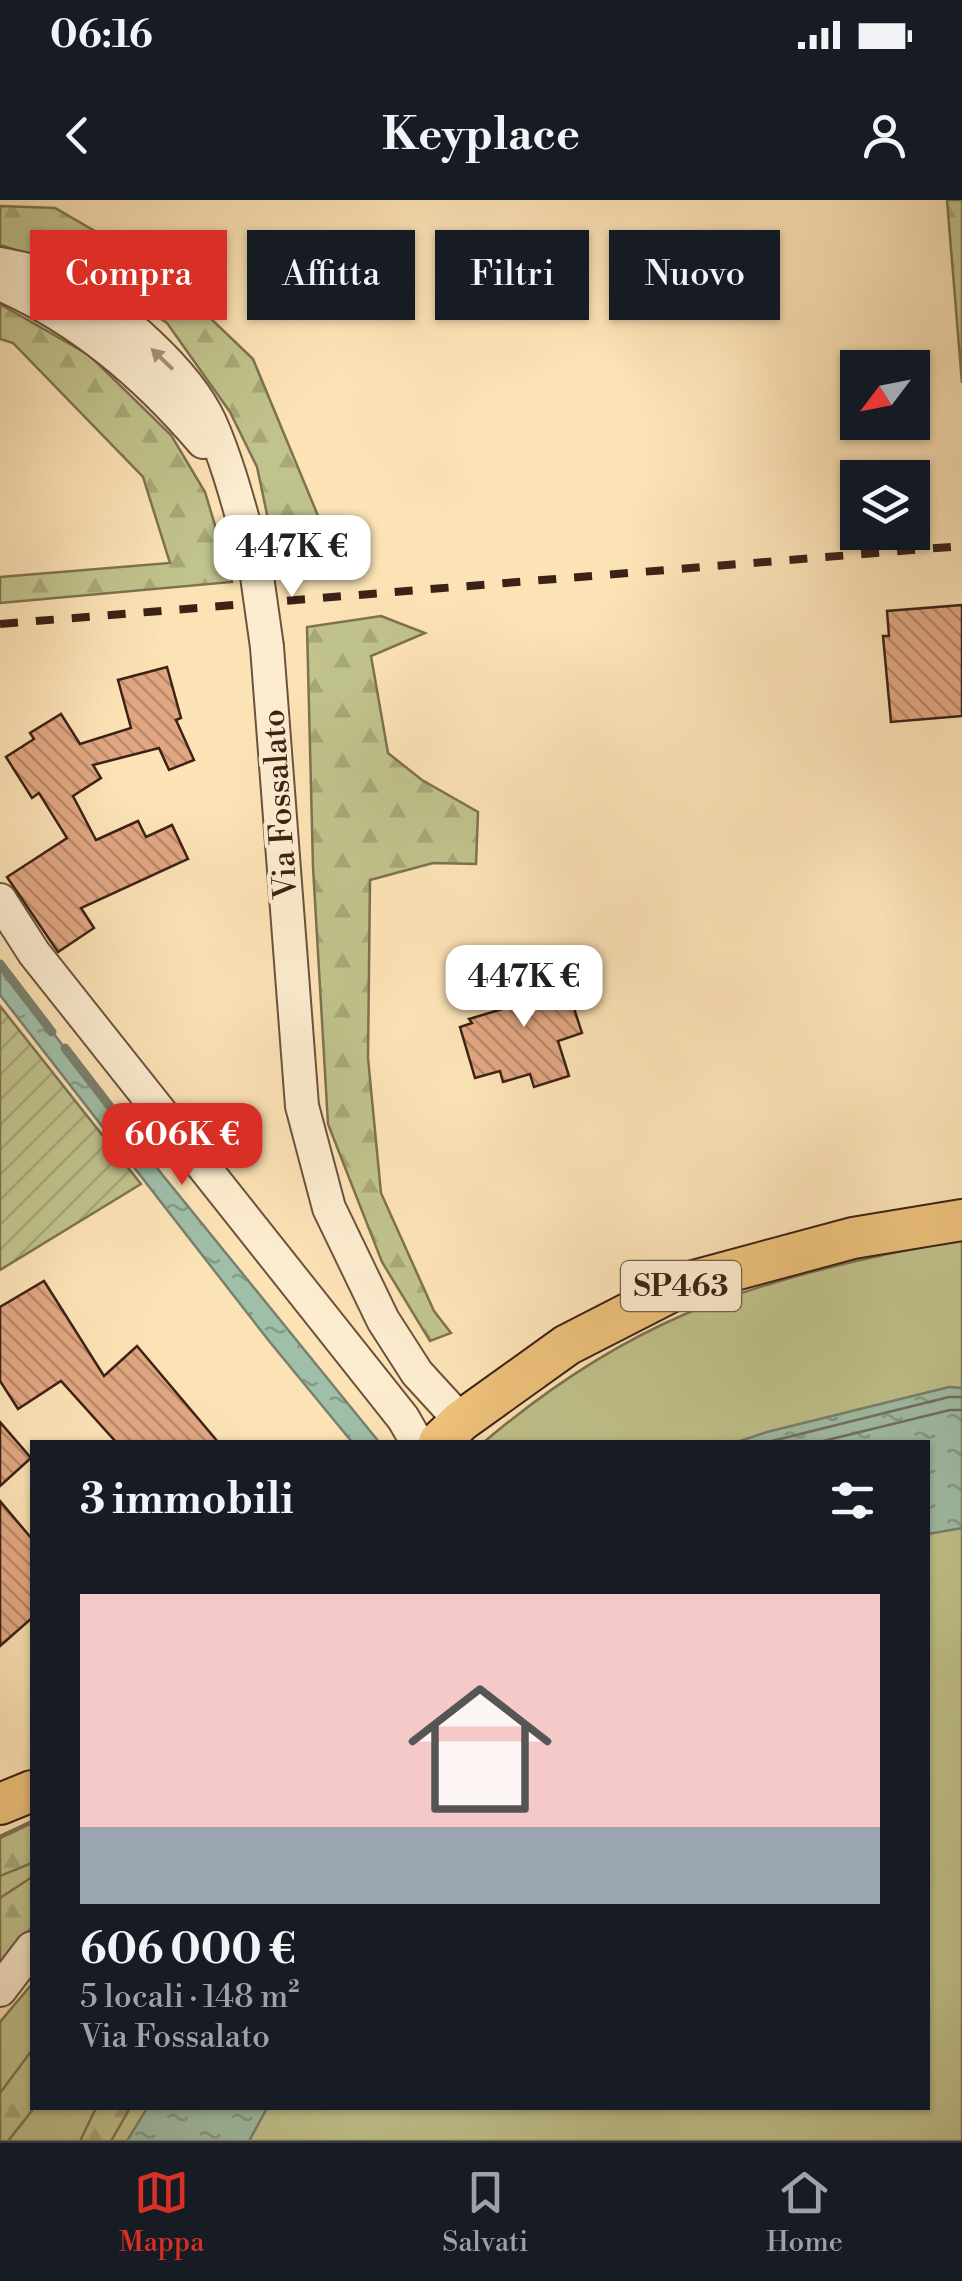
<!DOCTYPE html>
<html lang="it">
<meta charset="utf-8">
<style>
body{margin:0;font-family:"Libre Bodoni",serif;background:#20242c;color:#f1f3f6;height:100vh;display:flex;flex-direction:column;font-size:38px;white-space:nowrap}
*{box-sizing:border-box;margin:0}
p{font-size:32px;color:#9ea1a6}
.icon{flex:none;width:55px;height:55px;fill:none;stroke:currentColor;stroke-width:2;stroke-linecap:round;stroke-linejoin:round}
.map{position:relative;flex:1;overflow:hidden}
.details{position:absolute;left:30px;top:1240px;width:900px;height:670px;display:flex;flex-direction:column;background:#171b24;border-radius:0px;box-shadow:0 2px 8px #0004}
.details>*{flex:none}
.top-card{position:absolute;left:30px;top:30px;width:902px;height:90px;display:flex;gap:20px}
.needle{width:65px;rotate:238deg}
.tools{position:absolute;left:840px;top:150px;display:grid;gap:20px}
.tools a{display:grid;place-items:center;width:90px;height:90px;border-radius:0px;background:#171b24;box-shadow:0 2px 8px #0004;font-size:50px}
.price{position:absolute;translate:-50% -85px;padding:0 22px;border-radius:20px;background:#fff;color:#222;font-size:32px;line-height:65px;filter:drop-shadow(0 2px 5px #0008)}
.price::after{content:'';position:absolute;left:50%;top:60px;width:30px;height:22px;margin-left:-15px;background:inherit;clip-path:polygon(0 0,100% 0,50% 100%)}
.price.current{background:#d93025;color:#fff}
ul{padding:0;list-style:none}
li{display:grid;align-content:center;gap:20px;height:530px;padding:0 50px}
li+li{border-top:2px solid #363941}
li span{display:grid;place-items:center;height:310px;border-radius:0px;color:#555}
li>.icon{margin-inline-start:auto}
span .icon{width:180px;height:180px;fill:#fffc;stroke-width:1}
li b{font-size:42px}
h2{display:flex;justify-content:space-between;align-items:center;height:120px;padding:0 50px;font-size:42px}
.pill{padding:0 35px;border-radius:0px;background:#171b24;box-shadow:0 2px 8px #0004;font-size:35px;line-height:90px}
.pill.current{background:#d93025;color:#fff}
.status{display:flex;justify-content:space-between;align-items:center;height:70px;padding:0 50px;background:#171b24;direction:ltr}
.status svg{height:28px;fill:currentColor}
header{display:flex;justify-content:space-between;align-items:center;height:130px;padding:0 50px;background:#171b24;font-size:45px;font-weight:800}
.tab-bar{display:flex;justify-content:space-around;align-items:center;height:140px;border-top:2px solid #363941;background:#171b24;font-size:28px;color:#9ea1a6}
.tab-bar a{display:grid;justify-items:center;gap:5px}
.tab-bar .current{color:#d93025}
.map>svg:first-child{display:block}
.green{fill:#c1c38c;stroke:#7e7251;stroke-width:2.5}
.forest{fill:url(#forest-firs);stroke:#7e7251;stroke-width:2.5}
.garden{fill:url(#garden-furrows);stroke:#7e7251;stroke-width:2.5}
.water{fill:url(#water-ripples);stroke:#78806e;stroke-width:2.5}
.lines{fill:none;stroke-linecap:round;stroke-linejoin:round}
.shore{stroke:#6e705f;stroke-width:2.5}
.stream{stroke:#78806e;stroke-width:9}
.building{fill:url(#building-back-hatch);stroke:#3c2116;stroke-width:2.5}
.minor-casing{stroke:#6c523e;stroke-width:36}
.major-casing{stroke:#3c2116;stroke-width:44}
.minor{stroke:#fdedd0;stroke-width:32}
.major{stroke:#eec27b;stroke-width:40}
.rail{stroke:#3c2116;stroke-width:8;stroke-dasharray:18 18;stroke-linecap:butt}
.minor-bridge-casing{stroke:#6c523e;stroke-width:36;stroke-linecap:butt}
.minor-bridge{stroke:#fdedd0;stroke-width:32}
.oneway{fill:#a6917c}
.labels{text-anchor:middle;stroke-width:8;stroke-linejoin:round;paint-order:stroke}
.shield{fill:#fdedd0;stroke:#765e4e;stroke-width:2.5}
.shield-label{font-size:30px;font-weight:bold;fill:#3c2116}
.street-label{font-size:32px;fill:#3c2116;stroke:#fdedd0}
</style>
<div class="status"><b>06:16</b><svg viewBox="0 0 49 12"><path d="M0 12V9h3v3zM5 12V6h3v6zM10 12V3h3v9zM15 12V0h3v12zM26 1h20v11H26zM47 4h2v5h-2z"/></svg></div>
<header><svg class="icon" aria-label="back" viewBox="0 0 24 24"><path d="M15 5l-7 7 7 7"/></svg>Keyplace<svg class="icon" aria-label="person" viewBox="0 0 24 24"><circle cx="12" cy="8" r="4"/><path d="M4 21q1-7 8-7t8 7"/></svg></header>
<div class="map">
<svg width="962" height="1941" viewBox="0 0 962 1941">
<defs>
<pattern id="forest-firs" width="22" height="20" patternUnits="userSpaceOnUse" patternTransform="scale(2.5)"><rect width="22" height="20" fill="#c1c38c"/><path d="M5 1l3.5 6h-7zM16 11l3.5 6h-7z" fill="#a7a778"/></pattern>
<pattern id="garden-furrows" width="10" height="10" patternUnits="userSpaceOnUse" patternTransform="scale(2.5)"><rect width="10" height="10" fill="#c1c38c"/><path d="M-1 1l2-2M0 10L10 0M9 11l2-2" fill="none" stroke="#a7a778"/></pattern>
<pattern id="water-ripples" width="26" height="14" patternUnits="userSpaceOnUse" patternTransform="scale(2.5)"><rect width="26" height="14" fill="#a0bfa8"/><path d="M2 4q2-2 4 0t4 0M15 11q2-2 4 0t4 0" fill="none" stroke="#849b88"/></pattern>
<pattern id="building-back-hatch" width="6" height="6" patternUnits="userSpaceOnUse" patternTransform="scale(2.5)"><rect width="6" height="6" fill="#e1a782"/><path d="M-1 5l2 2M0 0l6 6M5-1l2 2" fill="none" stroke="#b88869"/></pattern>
</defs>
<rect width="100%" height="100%" fill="#fce3b6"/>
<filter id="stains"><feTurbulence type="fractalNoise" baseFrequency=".002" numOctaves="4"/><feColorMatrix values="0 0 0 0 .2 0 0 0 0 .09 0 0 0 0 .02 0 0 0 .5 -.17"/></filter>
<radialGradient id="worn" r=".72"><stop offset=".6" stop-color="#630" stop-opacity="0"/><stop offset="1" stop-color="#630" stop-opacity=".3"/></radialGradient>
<g class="green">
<path d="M 962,1040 L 962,1941 L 0,1941 L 0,1822 L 32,1784 L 32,1908 L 928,1908 L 928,1242 L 484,1242 C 543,1192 612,1146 683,1115 C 771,1078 868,1056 962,1040 Z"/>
<path d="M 32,1621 L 32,1703 L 0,1744 L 0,1636 Z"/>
</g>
<g class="forest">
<path d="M 947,0 L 962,0 L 962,183 Z"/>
<path d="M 0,6 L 55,8 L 157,67 L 253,159 L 338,364 L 279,371 L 257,267 L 230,212 L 167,123 L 92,74 L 0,45 Z"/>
<path d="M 0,104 L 89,155 L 171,235 L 205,292 L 232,382 L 0,403 L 0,377 L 170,363 L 143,277 L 13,143 L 0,139 Z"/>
<path d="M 381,416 L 425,433 L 371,456 L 388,553 L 422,580 L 478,612 L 476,664 L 433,663 L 370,680 L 368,858 L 381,993 L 434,1111 L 451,1133 L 430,1141 L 382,1062 L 328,924 L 313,667 L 307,427 Z"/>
<path d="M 32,1623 L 32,1663 L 0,1676 L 0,1638 Z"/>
<path d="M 32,1677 L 32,1727 L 0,1768 L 0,1698 Z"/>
<path d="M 32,1850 L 34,1908 L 8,1941 L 0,1941 L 0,1893 Z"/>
<path d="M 96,1908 L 130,1908 L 111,1941 L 80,1941 Z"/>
</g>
<path class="garden" d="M 0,806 L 141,984 L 0,1070 Z"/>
<g class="water">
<path d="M 0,764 L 161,973 L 379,1242 L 352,1242 L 269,1141 L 0,795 Z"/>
<path d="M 949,1187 L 962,1188 L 962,1328 L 928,1334 L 928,1242 L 737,1242 L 767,1232 Z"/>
<path d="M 147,1908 L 267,1908 L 249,1941 L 127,1941 Z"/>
</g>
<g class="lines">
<g class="shore">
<path d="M 768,1242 L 949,1197 L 962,1197"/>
<path d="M 819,1242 L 950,1210 L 962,1210"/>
</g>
<g class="stream">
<path d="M 0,764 L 52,832"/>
<path d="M 65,848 L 138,943"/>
</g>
</g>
<g class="building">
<path d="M 962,405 L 962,516 L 891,522 L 883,436 L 889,436 L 887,411 Z"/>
<path d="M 167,467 L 181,518 L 176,520 L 194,560 L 169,570 L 159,548 L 93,565 L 101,578 L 73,596 L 96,640 L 138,621 L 146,637 L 172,625 L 188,659 L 81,708 L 94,728 L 58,752 L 7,677 L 67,638 L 39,593 L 32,598 L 6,557 L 34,539 L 30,533 L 61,514 L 80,544 L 131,528 L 118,480 Z"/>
<path d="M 543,766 L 545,776 L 562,771 L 582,833 L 558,841 L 569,876 L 534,887 L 530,874 L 503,882 L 500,871 L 475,878 L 460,827 L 472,823 L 469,819 L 506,808 L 497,780 Z"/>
<path d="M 44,1081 L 104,1176 L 137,1146 L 218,1242 L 116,1242 L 61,1181 L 18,1209 L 0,1181 L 0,1107 Z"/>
<path d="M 0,1222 L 31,1258 L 0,1286 Z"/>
<path d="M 0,1301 L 32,1339 L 32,1418 L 0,1446 Z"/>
</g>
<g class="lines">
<defs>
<g id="minor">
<path d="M 0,64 C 20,68 48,73 67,83 C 116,110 186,170 210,222 C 230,267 241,315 255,362"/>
<path d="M 0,84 C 81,119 146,175 203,242"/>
<path d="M 267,447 L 302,906 L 329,1008 L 383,1120 L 417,1173 L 461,1221"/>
<path d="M 0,700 L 34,753 L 403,1218 L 417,1242"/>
<path d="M 0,1790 L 32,1748"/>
</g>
<g id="major">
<path d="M 439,1242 L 461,1221 L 567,1145 L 690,1082 L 853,1038 L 962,1020"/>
<path d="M 0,1604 L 32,1591"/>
</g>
</defs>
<use href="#minor" class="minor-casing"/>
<use href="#major" class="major-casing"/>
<use href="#minor" class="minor"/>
<use href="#major" class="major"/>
<path class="rail" d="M 0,424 L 962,346"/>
<defs>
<path id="minor-bridge" d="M 255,362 L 267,447"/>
</defs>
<use href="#minor-bridge" class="minor-bridge-casing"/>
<use href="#minor-bridge" class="minor-bridge"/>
</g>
<defs><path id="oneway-solid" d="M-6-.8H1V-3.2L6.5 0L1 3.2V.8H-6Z" transform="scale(2.5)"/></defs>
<use class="oneway" href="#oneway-solid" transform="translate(162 159) rotate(-136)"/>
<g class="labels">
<rect class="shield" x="621" y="1061" width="120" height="50" rx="8"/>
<g class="shield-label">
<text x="681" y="1096">SP463</text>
</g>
<g class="street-label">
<text transform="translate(279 604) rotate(-94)" y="11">Via Fossalato</text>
</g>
</g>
<rect width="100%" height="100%" filter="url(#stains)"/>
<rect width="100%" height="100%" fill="url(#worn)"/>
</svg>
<div class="tools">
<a><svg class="needle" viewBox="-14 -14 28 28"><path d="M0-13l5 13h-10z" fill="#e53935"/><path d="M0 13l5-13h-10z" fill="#9ea1a6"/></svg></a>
<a><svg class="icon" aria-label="layers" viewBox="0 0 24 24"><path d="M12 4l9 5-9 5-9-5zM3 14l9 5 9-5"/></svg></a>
</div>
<b class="price" style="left:292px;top:400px">447K €</b>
<b class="price" style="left:524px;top:830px">447K €</b>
<b class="price current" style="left:182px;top:988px">606K €</b>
<div class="top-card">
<a class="pill current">Compra</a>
<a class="pill">Affitta</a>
<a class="pill">Filtri</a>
<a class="pill">Nuovo</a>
</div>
<section class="details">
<h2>3 immobili<svg class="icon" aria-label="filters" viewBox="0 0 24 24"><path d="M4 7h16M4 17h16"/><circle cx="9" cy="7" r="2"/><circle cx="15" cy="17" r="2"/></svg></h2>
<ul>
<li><span style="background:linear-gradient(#f6c9c9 75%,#9aa5b1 0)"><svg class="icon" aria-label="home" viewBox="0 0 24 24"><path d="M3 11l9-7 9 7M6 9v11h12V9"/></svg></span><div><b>606 000 €</b><p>5 locali · 148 m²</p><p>Via Fossalato</p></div></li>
</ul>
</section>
</div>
<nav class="tab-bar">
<a class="current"><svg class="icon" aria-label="map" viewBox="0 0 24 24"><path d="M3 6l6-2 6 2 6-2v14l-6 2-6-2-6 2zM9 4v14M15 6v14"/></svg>Mappa</a>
<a><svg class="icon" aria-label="saved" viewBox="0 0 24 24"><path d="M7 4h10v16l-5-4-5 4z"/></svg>Salvati</a>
<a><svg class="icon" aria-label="home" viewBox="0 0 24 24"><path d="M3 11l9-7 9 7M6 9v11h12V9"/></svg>Home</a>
</nav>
